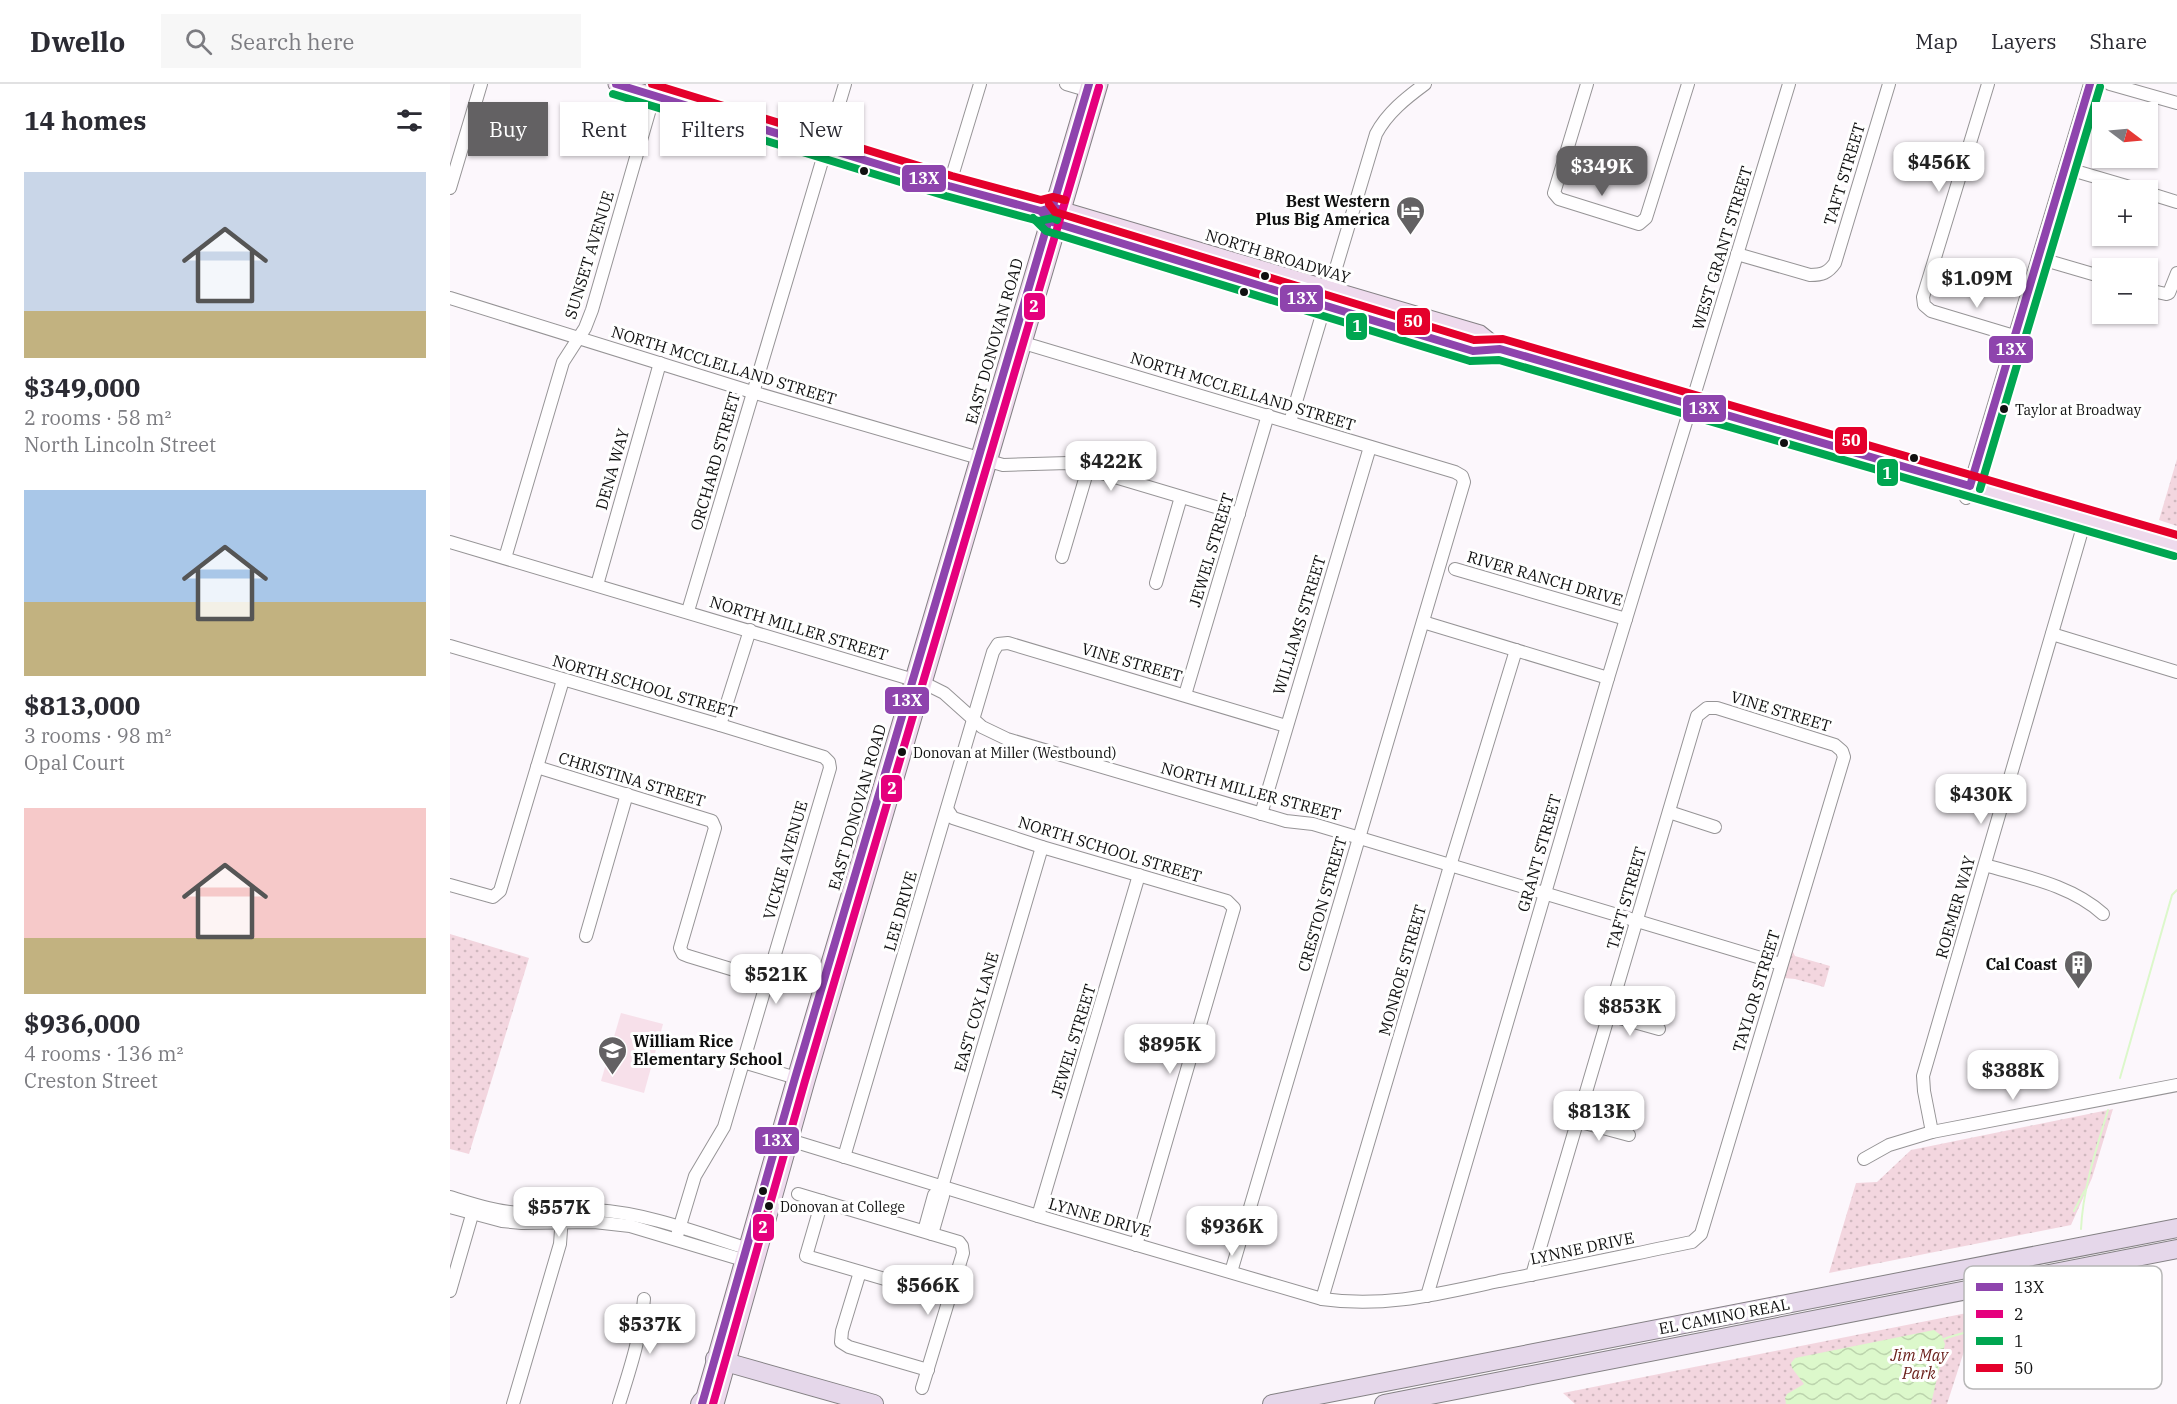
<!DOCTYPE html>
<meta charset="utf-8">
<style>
body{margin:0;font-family:"IBM Plex Serif",serif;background:#f7f7f7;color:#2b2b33;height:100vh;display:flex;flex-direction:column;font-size:22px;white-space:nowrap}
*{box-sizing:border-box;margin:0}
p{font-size:20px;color:#7c7c81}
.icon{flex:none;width:33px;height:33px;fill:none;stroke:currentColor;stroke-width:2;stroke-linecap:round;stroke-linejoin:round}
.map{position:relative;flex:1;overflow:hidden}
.panel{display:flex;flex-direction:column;background:#fff;width:450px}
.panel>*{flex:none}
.guide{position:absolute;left:18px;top:18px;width:570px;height:54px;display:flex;gap:12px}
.needle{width:39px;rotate:106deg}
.buttons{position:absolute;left:1642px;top:18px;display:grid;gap:12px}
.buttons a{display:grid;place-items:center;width:66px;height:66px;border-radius:0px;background:#fff;box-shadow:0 2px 4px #0004;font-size:30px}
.price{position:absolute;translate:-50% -51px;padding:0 14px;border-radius:12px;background:#fff;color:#222;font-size:20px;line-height:39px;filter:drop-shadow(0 2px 3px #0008)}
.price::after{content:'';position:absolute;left:50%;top:36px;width:18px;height:14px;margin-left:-9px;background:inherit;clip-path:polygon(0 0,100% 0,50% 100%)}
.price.active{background:#636163;color:#fff}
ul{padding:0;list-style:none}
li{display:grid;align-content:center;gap:12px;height:318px;padding:0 24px}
li span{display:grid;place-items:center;height:186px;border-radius:0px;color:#555}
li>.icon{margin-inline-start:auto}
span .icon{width:108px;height:108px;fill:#fffc;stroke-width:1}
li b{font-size:26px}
h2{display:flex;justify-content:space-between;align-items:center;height:72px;padding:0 24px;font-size:26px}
.chip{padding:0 21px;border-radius:0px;background:#fff;box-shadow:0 2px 4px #0004;font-size:21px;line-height:54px}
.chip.active{background:#636163;color:#fff}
header{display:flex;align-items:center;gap:36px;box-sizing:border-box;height:84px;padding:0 30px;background:#fff;border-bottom:2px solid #e1e1e2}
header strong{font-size:28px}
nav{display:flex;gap:33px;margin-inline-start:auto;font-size:21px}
.search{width:420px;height:54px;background:#f7f7f7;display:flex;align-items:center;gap:15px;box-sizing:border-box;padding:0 21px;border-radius:0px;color:#7c7c81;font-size:22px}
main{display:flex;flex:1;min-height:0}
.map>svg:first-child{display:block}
.grass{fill:url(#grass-dots)}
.pitch{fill:#f7e0ea}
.water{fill:url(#water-waves)}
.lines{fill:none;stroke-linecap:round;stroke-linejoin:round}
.stream{stroke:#dcf8cb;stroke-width:2}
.minor-casing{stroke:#969496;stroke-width:14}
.major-casing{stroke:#848184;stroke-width:17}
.highway-casing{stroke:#848184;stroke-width:20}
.minor{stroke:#fffeff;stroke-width:12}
.major{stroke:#eedaed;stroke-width:15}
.highway{stroke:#e5d7ea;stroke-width:18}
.bus-1-casing{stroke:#fff;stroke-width:12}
.bus-2-casing{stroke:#fff;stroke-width:12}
.bus-3-casing{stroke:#fff;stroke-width:12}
.bus-4-casing{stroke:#fff;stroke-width:12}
.bus-1{stroke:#8e44ad;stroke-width:8}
.bus-2{stroke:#e5007d;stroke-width:8}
.bus-3{stroke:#00a651;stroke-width:8}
.bus-4{stroke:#e4002b;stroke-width:8}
.bus-dot{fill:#101010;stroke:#fff;stroke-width:2}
.labels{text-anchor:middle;stroke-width:6;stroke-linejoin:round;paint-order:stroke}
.bus-label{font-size:14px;fill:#101010;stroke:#fff;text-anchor:start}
.street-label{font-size:16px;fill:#101010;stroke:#fff}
.poi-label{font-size:16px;font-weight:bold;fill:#101010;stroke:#fff;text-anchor:end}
.park-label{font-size:16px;font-style:italic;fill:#6c211d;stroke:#fff}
.key{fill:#fff;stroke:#b7b7b7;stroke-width:1.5}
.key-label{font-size:16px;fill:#101010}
.line-badge{stroke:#fff;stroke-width:2}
.badge-label{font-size:16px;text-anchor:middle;font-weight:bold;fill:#fff}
</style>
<header>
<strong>Dwello</strong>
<div class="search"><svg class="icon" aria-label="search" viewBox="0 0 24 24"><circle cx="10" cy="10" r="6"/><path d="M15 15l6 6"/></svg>Search here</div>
<nav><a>Map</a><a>Layers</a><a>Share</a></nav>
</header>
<main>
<section class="panel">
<h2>14 homes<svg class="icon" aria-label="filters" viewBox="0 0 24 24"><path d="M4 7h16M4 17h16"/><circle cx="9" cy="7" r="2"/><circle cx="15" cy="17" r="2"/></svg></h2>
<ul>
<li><span style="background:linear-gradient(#c9d6e8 75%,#c2b280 0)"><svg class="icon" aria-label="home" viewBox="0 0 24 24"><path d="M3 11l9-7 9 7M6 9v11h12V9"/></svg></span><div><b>$349,000</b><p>2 rooms · 58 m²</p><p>North Lincoln Street</p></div></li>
<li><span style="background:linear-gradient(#a9c7e8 60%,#c2b280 0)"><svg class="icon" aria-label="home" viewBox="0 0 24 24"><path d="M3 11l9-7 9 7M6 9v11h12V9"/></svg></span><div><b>$813,000</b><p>3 rooms · 98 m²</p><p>Opal Court</p></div></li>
<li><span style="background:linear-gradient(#f6c9c9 70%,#c2b280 0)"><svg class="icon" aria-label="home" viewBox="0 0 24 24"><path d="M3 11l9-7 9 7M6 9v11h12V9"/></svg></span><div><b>$936,000</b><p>4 rooms · 136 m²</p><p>Creston Street</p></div></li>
</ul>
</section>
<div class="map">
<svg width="1727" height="1320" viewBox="0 0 1727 1320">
<defs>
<pattern id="grass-dots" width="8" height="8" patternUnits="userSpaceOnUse" patternTransform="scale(1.5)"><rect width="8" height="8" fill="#f3d6df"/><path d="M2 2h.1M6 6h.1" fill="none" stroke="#cfb7be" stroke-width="1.8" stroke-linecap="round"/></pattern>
<pattern id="water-waves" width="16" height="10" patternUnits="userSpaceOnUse" patternTransform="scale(1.5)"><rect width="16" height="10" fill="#dcf8cb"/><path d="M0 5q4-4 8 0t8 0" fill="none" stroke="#bcd4ad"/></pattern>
</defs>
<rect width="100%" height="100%" fill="#fcf7fc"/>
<g class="grass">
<path d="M 1727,375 L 1727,442 L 1709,436 Z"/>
<path d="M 0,850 L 79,874 L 19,1070 L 0,1065 Z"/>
<path d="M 1342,866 L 1345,872 L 1380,882 L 1374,903 L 1345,895 L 1334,894 Z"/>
<path d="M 1663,1025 L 1642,1094 L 1621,1141 L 1379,1189 L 1406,1099 L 1427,1098 L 1461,1066 Z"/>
<path d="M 1527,1227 L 1497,1320 L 1125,1320 L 1113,1309 Z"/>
</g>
<path class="pitch" d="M 171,929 L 213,940 L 194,1009 L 151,997 Z"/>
<path class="water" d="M 1484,1246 L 1492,1252 L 1495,1260 L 1481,1320 L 1336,1320 L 1335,1314 L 1337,1310 L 1354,1300 L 1342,1284 L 1341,1279 L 1345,1274 Z"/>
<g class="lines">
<g class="stream">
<path d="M 1670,994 L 1722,811 L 1727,806"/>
<path d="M 1624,1127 L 1635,1106"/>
<path d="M 1631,1145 C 1633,1104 1646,1066 1658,1026"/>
<path d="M 1563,1235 L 1567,1228"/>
<path d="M 1494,1255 C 1517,1246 1598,1230 1611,1213 C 1614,1210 1615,1204 1616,1200"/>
</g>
<defs>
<g id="minor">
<path d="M 616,0 L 643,8"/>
<path d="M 1137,0 L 1104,109 L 1109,115 L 1189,140 L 1196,134 L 1238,0"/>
<path d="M 1538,0 L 1473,213 L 1474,221 L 1481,227 L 1564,252"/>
<path d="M 1660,0 L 1727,19"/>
<path d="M 1615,84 L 1690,106"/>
<path d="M 499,102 L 530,0"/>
<path d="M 0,104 L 31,0"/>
<path d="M 1698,109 L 1727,118"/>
<path d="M 1287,170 L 1360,191 C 1372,191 1378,189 1385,179 L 1439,0"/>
<path d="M 1588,174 L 1653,193"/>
<path d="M 1698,206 L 1716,210 L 1719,209 L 1727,189"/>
<path d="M 0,214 L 302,308 L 553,381 L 618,379 L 789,430"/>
<path d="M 567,257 L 1005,388 L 1012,392 L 1014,398 L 781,1188"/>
<path d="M 840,338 L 926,50 C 937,29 956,14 975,0"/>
<path d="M 1516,414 L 1640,0"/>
<path d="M 0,458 L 474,599 L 494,609 L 532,643 L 557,655 L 836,737 L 863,740 L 1331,880"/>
<path d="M 612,473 L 638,385"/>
<path d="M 55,474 L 113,278 L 135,244 L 142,226 L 204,11"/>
<path d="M 1005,485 L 1176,535"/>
<path d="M 706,499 L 731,413"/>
<path d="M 147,501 L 210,279"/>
<path d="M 238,527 L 395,0"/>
<path d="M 973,538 L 1158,594"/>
<path d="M 1602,550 L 1727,588"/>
<path d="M 0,562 L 270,641 L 374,673 L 379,678 L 380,684 L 274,1043 L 245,1092 L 226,1155"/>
<path d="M 735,611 L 818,331"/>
<path d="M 270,641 L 300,546"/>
<path d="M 87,683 L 262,737 L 265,744 L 230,864 L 233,870 L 238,872 L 317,896"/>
<path d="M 497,725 L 503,734 L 592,763 L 777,817 L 784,824 L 686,1161"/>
<path d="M 1219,728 L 1265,743"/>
<path d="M 811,730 L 920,363"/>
<path d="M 1535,781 C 1576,793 1621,801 1653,830"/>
<path d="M 0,801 L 43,813 L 50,807 L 113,596"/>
<path d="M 136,852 L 177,710"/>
<path d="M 1159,931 L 1209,945"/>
<path d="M 293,978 L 353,996"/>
<path d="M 1127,1037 L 1179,1051"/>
<path d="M 1482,1048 L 1474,1007 L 1473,992 L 1635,436"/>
<path d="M 333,1054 L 588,1132 L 872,1215 C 935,1224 988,1210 1049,1197 C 1113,1185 1178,1171 1242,1158 L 1251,1150 L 1394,673 L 1392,667 L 1385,661 L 1267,624 L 1257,624 L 1247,632 L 1082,1191"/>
<path d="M 394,1073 C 445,905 492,736 543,568 L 548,560 L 558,559 L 836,642"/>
<path d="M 1414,1075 L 1439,1061 L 1482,1048 L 1727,1001"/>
<path d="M 348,1110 L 482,1150 L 509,1158 L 512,1162 L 513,1169 L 472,1304"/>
<path d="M 0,1113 C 23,1120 47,1128 71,1129 C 96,1131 120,1125 145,1126 C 199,1129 253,1151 305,1167"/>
<path d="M 372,1117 L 356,1172 L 500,1214"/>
<path d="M 0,1123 L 52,1137 L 72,1139 L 144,1138 L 180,1142 L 300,1178"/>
<path d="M 588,1132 L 689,791"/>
<path d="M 474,1147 L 484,1111 L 492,1103"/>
<path d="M 482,1150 L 493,1112 L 492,1103 L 592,763"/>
<path d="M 410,1188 L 392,1247 L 391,1258 L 399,1263 L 478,1286"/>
<path d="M 0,1207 L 24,1124"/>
<path d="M 977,1212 L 1158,594 L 1339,0"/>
<path d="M 872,1215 L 1000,782 L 1066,566"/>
<path d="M 63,1320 L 110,1160 L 112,1132"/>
<path d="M 169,1320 C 180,1285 191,1252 194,1215"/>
</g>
<g id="major">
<path d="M 166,0 L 499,102 L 591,127 L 603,123 L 1030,249 L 1050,265"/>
<path d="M 602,138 L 1023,267 L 1050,265 L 1727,462"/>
<path d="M 252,1320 L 345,994 L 639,0"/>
<path d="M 266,1320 L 357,997 L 650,0"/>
</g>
<g id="highway">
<path d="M 265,1275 L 424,1320"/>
<path d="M 250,1320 L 252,1317"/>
<path d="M 822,1320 L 1727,1144"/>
<path d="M 934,1320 L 1727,1165"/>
</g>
</defs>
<use href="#minor" class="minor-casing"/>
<use href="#major" class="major-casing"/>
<use href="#highway" class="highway-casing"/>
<use href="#minor" class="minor"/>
<use href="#major" class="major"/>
<use href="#highway" class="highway"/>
<defs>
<g id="bus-1">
<path d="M 166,0 L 499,102 L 591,127 L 603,123 L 611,126"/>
<path d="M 591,127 L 599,137 L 1023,267 L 1050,265 L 1520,402 L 1640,0"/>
<path d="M 252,1320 L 345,994 L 639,0"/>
</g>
<path id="bus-2" d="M 263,1320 L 355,997 L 649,3"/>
<g id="bus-3">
<path d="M 163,10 L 496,112 L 589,137 L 603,134 L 607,136"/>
<path d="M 583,134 L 596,147 L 1020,277 L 1049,276 L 1724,472"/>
<path d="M 1530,405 L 1650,3"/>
</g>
<g id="bus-4">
<path d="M 202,0 L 502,92 L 591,116 L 603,113 L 615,116"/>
<path d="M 599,120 L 605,128 L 1024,256 L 1053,255 L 1727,451"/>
</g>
</defs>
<use href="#bus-1" class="bus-1-casing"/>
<use href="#bus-2" class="bus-2-casing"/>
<use href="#bus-3" class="bus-3-casing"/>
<use href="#bus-4" class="bus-4-casing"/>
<use href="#bus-1" class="bus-1"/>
<use href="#bus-2" class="bus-2"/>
<use href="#bus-3" class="bus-3"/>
<use href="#bus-4" class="bus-4"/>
</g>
<defs>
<symbol id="hotel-pin" viewBox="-11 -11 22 30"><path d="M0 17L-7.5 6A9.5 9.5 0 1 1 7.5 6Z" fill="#636163" stroke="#fff"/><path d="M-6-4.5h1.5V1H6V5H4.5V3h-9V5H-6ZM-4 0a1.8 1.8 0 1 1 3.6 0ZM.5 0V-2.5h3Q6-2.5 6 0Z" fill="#fff"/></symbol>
<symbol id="building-pin" viewBox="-11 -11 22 30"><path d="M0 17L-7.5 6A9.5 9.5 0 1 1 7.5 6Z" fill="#636163" stroke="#fff"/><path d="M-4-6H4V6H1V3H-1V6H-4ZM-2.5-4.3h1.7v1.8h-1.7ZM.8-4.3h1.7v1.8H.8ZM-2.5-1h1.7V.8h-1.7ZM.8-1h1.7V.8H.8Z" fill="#fff"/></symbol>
<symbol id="school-pin" viewBox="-11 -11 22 30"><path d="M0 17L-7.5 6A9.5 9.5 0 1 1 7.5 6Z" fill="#636163" stroke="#fff"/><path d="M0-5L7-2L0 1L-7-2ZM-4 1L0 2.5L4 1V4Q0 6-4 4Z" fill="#fff"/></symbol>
</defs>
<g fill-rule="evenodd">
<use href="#hotel-pin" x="944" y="110" width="33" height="45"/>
<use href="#building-pin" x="1612" y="864" width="33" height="45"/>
<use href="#school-pin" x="146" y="950" width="33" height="45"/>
</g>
<g class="bus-dot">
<circle cx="414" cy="87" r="5"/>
<circle cx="815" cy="192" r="5"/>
<circle cx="794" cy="208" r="5"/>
<circle cx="1554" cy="325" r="5"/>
<circle cx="1334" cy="359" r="5"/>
<circle cx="1464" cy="374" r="5"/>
<circle cx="452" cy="668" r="5"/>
<circle cx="313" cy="1107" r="5"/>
<circle cx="319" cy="1122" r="5"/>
</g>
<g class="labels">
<g class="bus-label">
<text x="1565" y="331">Taylor at Broadway</text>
<text x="463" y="674">Donovan at Miller (Westbound)</text>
<text x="330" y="1128">Donovan at College</text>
</g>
<g class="street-label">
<text transform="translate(1394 90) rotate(-73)" y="6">TAFT STREET</text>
<text transform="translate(1272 164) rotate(-73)" y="6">WEST GRANT STREET</text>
<text transform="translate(139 171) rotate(-73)" y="6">SUNSET AVENUE</text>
<text transform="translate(828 172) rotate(17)" y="6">NORTH BROADWAY</text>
<text transform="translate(544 257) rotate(-74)" y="6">EAST DONOVAN ROAD</text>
<text transform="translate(274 281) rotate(17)" y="6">NORTH MCCLELLAND STREET</text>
<text transform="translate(793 307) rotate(17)" y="6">NORTH MCCLELLAND STREET</text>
<text transform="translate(265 377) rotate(-74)" y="6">ORCHARD STREET</text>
<text transform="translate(162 385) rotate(-74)" y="6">DENA WAY</text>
<text transform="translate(761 466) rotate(-73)" y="6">JEWEL STREET</text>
<text transform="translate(1095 494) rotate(16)" y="6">RIVER RANCH DRIVE</text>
<text transform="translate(849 541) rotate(-73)" y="6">WILLIAMS STREET</text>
<text transform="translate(349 544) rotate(17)" y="6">NORTH MILLER STREET</text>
<text transform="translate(682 578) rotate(16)" y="6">VINE STREET</text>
<text transform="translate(195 602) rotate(16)" y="6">NORTH SCHOOL STREET</text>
<text transform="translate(1331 627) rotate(17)" y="6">VINE STREET</text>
<text transform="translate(182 695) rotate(17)" y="6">CHRISTINA STREET</text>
<text transform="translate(801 707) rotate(15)" y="6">NORTH MILLER STREET</text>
<text transform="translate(407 723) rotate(-74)" y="6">EAST DONOVAN ROAD</text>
<text transform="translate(660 765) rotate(17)" y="6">NORTH SCHOOL STREET</text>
<text transform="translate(1089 769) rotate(-74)" y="6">GRANT STREET</text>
<text transform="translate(335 776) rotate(-74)" y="6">VICKIE AVENUE</text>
<text transform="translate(1176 814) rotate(-74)" y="6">TAFT STREET</text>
<text transform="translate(872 820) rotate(-74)" y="6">CRESTON STREET</text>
<text transform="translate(1505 823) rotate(-74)" y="6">ROEMER WAY</text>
<text transform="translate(450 827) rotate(-74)" y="6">LEE DRIVE</text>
<text transform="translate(952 886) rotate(-74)" y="6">MONROE STREET</text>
<text transform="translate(1306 907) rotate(-73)" y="6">TAYLOR STREET</text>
<text transform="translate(526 928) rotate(-74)" y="6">EAST COX LANE</text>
<text transform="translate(623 957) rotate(-73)" y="6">JEWEL STREET</text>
<text transform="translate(650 1133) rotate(16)" y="6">LYNNE DRIVE</text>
<text transform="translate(1132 1164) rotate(-12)" y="6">LYNNE DRIVE</text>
<text transform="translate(1274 1232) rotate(-11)" y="6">EL CAMINO REAL</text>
</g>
<g class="poi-label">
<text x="940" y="123">Best Western<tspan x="940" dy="18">Plus Big America</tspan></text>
<text x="1607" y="886">Cal Coast</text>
<text x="183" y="963" text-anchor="start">William Rice<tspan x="183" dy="18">Elementary School</tspan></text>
</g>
<g class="park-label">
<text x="1469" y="1277">Jim May<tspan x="1469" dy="18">Park</tspan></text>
</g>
</g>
<rect x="1514" y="1182" width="198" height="123" rx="9" class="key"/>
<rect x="1526" y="1199" width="27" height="8" fill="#8e44ad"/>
<rect x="1526" y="1226" width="27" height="8" fill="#e5007d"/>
<rect x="1526" y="1253" width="27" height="8" fill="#00a651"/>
<rect x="1526" y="1280" width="27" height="8" fill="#e4002b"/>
<g class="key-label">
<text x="1564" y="1209">13X</text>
<text x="1564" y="1236">2</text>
<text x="1564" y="1263">1</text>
<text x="1564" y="1290">50</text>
</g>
<g class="line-badge">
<rect x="451" y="80" width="46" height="29" rx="6" fill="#8e44ad"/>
<rect x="829" y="200" width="45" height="29" rx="6" fill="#8e44ad"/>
<rect x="573" y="208" width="23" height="29" rx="6" fill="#e5007d"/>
<rect x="946" y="223" width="35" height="29" rx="6" fill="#e4002b"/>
<rect x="895" y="228" width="23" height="29" rx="6" fill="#00a651"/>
<rect x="1538" y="251" width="46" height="29" rx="6" fill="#8e44ad"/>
<rect x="1232" y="310" width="45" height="29" rx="6" fill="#8e44ad"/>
<rect x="1384" y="342" width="34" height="29" rx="6" fill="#e4002b"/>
<rect x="1426" y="374" width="23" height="29" rx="6" fill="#00a651"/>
<rect x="434" y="602" width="46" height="29" rx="6" fill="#8e44ad"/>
<rect x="430" y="690" width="23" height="29" rx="6" fill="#e5007d"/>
<rect x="304" y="1042" width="46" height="29" rx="6" fill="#8e44ad"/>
<rect x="302" y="1129" width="23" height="29" rx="6" fill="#e5007d"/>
</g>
<g class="badge-label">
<text x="474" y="100">13X</text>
<text x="852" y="220">13X</text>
<text x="584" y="228">2</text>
<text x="963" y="243">50</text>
<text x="907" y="248">1</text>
<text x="1561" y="271">13X</text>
<text x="1254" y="330">13X</text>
<text x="1401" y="362">50</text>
<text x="1437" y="395">1</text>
<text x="457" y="622">13X</text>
<text x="442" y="710">2</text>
<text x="327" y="1062">13X</text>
<text x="313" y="1149">2</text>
</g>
</svg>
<div class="buttons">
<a><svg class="needle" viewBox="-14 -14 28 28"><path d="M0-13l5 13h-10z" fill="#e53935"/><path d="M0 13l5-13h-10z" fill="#7c7c81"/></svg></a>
<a>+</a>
<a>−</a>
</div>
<b class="price" style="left:1489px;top:109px">$456K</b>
<b class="price active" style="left:1152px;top:113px">$349K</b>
<b class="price" style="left:1527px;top:225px">$1.09M</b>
<b class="price" style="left:661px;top:408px">$422K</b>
<b class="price" style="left:1531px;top:741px">$430K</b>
<b class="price" style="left:326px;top:921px">$521K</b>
<b class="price" style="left:1180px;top:953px">$853K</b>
<b class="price" style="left:720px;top:991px">$895K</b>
<b class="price" style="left:1563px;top:1017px">$388K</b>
<b class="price" style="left:1149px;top:1058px">$813K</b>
<b class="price" style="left:109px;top:1154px">$557K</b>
<b class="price" style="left:782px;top:1173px">$936K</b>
<b class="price" style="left:478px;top:1232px">$566K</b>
<b class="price" style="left:200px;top:1271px">$537K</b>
<div class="guide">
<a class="chip active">Buy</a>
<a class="chip">Rent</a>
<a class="chip">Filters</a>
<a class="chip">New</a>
</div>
</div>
</main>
